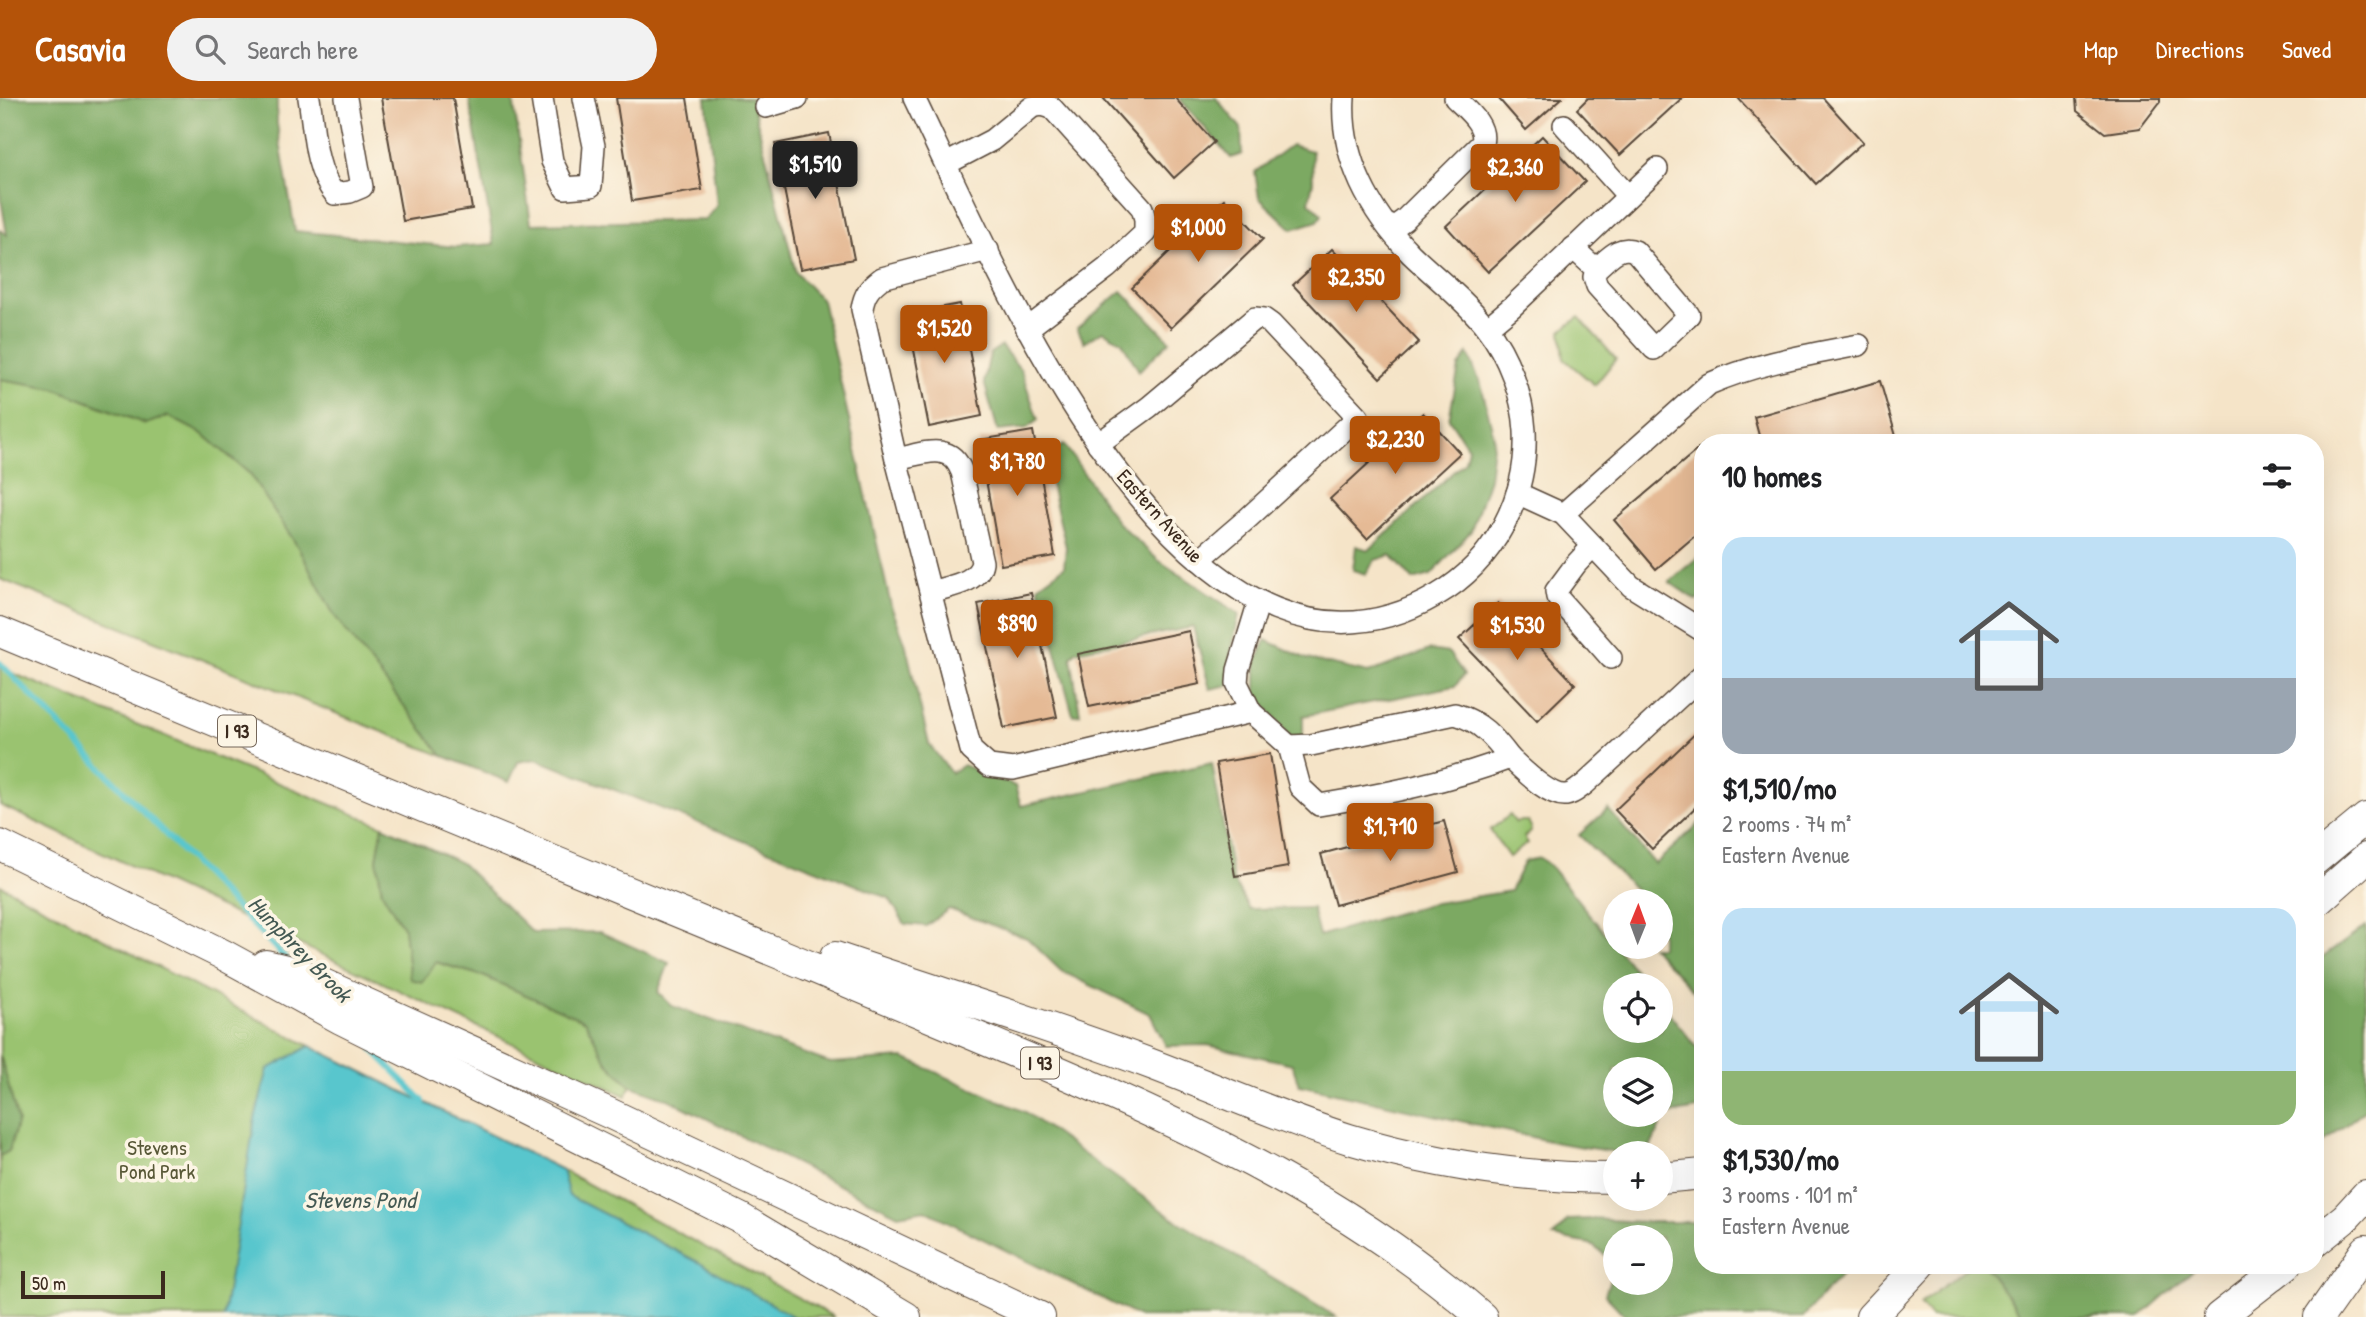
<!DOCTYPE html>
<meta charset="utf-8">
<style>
body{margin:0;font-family:"Patrick Hand",sans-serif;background:#f2f2f2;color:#202124;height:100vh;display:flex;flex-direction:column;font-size:26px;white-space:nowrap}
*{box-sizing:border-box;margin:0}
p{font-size:23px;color:#757577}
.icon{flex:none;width:38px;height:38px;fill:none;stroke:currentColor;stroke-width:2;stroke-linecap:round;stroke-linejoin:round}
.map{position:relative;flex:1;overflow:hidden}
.sheet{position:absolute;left:1694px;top:336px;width:630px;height:840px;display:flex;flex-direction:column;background:#fff;border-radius:28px;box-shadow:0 7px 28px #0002}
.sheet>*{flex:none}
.needle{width:46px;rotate:1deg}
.controls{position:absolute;left:1603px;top:791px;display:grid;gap:14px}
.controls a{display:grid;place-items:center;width:70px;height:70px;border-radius:50%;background:#fff;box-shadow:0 7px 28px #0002;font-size:35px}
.scale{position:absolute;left:21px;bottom:18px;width:144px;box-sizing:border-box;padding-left:7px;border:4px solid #3b2a1e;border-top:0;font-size:19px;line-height:24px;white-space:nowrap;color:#3b2a1e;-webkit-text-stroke:5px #fcf5e5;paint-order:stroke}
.price{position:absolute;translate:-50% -60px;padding:0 16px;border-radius:7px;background:#b45309;color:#fff;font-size:23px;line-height:46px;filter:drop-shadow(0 2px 4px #0008)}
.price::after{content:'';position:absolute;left:50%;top:42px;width:21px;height:16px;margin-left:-10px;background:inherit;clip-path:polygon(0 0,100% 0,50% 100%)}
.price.selected{background:#222;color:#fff}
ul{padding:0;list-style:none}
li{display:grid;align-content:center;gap:14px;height:371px;padding:0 28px}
li span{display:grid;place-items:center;height:217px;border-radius:21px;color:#555}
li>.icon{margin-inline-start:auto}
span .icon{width:126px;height:126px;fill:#fffc;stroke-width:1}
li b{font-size:30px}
h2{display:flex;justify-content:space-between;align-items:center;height:84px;padding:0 28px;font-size:30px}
header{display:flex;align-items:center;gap:42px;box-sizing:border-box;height:98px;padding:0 35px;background:#b45309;color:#fff}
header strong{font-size:33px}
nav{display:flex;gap:38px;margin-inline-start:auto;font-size:24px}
.search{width:490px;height:63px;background:#f2f2f2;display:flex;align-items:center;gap:18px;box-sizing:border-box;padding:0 24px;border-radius:38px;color:#757577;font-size:26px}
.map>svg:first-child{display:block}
.green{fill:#9ac370;stroke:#6a7647;stroke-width:2}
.forest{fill:#7ba962;stroke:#5b6a40;stroke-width:2;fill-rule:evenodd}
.water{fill:#59c6cd;stroke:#4a7876;stroke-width:2}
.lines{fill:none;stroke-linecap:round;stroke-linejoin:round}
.stream{stroke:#59c6cd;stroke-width:6}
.building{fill:#e5ba95}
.minor-casing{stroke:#574638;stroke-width:24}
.highway-casing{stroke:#574638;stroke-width:32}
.minor{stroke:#fff;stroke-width:21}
.highway{stroke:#fff;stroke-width:30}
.labels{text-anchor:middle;stroke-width:7;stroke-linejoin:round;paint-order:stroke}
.shield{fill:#fcf5e5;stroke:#75675a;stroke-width:2}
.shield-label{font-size:19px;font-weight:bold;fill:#3b2a1e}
.street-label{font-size:21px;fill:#3b2a1e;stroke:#fcf5e5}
.park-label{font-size:21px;fill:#585837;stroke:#fcf5e5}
.water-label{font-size:23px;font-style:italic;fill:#445953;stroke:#fcf5e5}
</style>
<header>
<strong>Casavia</strong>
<div class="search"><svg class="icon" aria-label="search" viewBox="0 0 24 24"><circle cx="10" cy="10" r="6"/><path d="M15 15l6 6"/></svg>Search here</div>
<nav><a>Map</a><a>Directions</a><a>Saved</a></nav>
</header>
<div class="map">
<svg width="2366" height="1219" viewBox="0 0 2366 1219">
<rect width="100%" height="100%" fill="#fcf5e5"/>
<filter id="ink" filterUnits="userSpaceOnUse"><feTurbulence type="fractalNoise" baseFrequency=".0143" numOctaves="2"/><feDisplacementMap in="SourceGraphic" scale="14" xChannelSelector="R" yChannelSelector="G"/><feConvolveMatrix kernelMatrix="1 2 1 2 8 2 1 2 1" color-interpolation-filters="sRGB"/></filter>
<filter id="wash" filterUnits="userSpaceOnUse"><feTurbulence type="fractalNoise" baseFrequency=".00686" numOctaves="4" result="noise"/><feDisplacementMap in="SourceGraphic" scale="28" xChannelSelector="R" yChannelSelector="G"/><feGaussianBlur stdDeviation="1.57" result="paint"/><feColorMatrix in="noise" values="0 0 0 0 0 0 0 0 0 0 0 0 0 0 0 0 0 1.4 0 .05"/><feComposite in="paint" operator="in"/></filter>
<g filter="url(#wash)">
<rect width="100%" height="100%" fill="#f5e4c8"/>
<g class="green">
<path d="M 1579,219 L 1616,261 L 1595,287 L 1564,261 L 1561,233 Z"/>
<path d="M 0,281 L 54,290 L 145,326 L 168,318 L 203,336 L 250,376 L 298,449 L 334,517 L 443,658 L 0,481 Z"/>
<path d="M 0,570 L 383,728 L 377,761 L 382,794 L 404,831 L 410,881 L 435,864 L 483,878 L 585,923 L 607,964 L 631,988 L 626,998 L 0,707 Z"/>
<path d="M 1510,717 L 1516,725 L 1521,723 L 1528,723 L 1531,729 L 1530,734 L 1524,739 L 1528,745 L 1509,759 L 1490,732 Z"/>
<path d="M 0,787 L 310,948 L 562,1072 L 834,1219 L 0,1219 Z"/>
<path d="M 1971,1167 L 1984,1167 L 2023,1219 L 1931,1219 L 1920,1206 Z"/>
</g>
<g class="forest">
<path d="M 0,0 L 277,0 L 277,26 L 295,133 L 456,149 L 494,146 L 469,0 L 513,0 L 531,126 L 705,122 L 717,107 L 706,0 L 751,0 L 796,175 L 822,202 L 891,508 L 905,544 L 929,646 L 951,675 L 963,667 L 1015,688 L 1021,708 L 1212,665 L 1233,782 L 1249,811 L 1312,810 L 1319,838 L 1429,806 L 1510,793 L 1525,763 L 1540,760 L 1550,768 L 1647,887 L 1615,887 L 1615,933 L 1661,933 L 1661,905 L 1703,957 L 1703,1010 L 1665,1017 L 1651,1048 L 1632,1055 L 1622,1055 L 1558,1045 L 1299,987 L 1292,966 L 1207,947 L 1166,948 L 1150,916 L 1061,873 L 1027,840 L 949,811 L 926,828 L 905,826 L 889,800 L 536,661 L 518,664 L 509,684 L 443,658 L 334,517 L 298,449 L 250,376 L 203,336 L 168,318 L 146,326 L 54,290 L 0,281 L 0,132 L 7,137 L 0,95 ZM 1615,971 L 1661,971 L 1661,1017 L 1615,1017 Z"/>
<path d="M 1179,0 L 1216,0 L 1241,30 L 1242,56 L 1231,60 Z"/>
<path d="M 1291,47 L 1312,53 L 1313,84 L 1309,104 L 1322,117 L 1318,123 L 1292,131 L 1259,100 L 1255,74 Z"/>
<path d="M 1122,193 L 1170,243 L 1139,273 L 1122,244 L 1103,233 L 1084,244 L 1077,230 Z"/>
<path d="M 1001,248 L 1021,272 L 1038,322 L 1027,330 L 998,333 L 984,284 L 990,255 Z"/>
<path d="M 1468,255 L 1482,290 L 1494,339 L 1489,381 L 1471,433 L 1431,477 L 1413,482 L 1391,457 L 1375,462 L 1366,476 L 1353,472 L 1356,448 L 1369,452 L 1465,363 L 1468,350 L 1449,321 L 1459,269 Z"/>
<path d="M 1064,346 L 1117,424 L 1158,462 L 1239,516 L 1229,565 L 1229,587 L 1210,591 L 1193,529 L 1076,553 L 1071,559 L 1080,616 L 1073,617 L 1038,488 L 1064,469 L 1066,449 L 1045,362 Z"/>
<path d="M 1703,455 L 1703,499 L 1696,502 L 1669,484 Z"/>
<path d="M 1266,542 L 1307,561 L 1368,575 L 1429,552 L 1449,555 L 1464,577 L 1455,588 L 1303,618 L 1303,644 L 1291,641 L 1256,595 L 1256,565 Z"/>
<path d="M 1608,711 L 1655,766 L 1703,722 L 1703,903 L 1652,849 L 1661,849 L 1661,803 L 1638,803 L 1639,795 L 1579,737 Z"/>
<path d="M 383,728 L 461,765 L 533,835 L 600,834 L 669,865 L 658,894 L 672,908 L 830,965 L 904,960 L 1025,1014 L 1171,1119 L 1336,1219 L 1139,1219 L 925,1112 L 898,1117 L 668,1001 L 631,988 L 607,964 L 585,923 L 483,878 L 436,864 L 422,884 L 410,881 L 404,831 L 382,794 L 377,761 Z"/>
<path d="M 2366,828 L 2366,1011 L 2315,1051 L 2315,865 Z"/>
<path d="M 0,956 L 18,1023 L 9,1053 L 0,1058 Z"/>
<path d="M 1590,1121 L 1644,1124 L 1703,1124 L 1703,1167 L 1850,1167 L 1803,1219 L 1626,1219 L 1605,1197 L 1615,1164 L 1615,1185 L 1661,1185 L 1661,1139 L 1615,1139 L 1615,1164 L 1590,1146 L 1553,1139 L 1568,1122 Z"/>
<path d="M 1984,1167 L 2199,1167 L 2140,1219 L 2023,1219 Z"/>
</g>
<path class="water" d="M 310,948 L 562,1072 L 569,1098 L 698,1164 L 794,1219 L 223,1219 L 255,1020 L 268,971 Z"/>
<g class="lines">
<g class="stream">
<path d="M 0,565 L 286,861"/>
<path d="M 373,952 L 423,1003 L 422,1012"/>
</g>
</g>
<g id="blocks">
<g class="building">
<path d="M 381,0 L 453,0 L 472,111 L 403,123 Z"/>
<path d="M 616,0 L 687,0 L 702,92 L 632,103 Z"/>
<path d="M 1103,0 L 1175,0 L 1214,44 L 1174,80 Z"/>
<path d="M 1498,0 L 1562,0 L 1526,32 Z"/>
<path d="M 1588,0 L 1682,0 L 1620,57 L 1577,11 Z"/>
<path d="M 1738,0 L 1823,0 L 1863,44 L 1816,86 Z"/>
<path d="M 2076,0 L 2160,0 L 2160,4 L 2140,30 L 2105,35 L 2077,13 Z"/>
<path d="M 829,35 L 854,161 L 800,171 L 775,46 Z"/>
<path d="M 1542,38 L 1585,84 L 1488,174 L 1446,128 Z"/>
<path d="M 1224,101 L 1263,141 L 1171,230 L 1132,190 Z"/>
<path d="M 1332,151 L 1419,244 L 1380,280 L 1293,187 Z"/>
<path d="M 960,206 L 982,318 L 929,329 L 907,216 Z"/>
<path d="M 1880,283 L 1898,345 L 1761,345 L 1754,319 Z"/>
<path d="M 1423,315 L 1460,355 L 1367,441 L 1330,401 Z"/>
<path d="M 1033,333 L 1055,458 L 1001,467 L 979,342 Z"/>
<path d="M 1703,347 L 1703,431 L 1656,471 L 1614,422 Z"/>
<path d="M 1031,495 L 1057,619 L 1004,630 L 978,506 Z"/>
<path d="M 1498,505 L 1575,586 L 1537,623 L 1459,541 Z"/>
<path d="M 1189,533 L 1200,586 L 1089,609 L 1078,556 Z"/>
<path d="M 1703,628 L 1703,702 L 1652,751 L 1615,712 Z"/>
<path d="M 1270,656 L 1288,769 L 1235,778 L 1216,665 Z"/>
<path d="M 1444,723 L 1458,774 L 1335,807 L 1321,756 Z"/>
</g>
</g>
</g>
<g filter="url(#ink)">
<use href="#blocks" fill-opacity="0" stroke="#574638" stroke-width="2"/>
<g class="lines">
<defs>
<g id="minor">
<path d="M 309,0 C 314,30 314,72 335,96 L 350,94 L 362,89 L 346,0"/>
<path d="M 542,0 L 552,63 L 565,90 L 591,88 L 594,48 L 584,0"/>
<path d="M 914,0 C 994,164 1187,643 1437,497 C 1494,464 1528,399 1525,333 C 1523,298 1508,257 1486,229 C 1465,202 1436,180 1411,156 C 1370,114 1340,60 1344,0"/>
<path d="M 766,9 L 797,0"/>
<path d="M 1564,27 L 1627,97"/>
<path d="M 946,66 L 992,42 L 1032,9 L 1042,7 L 1052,10 L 1142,110 L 1145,121 L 1145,135 L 1107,170 L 1027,231"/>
<path d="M 1390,132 L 1404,122 L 1482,45 C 1487,27 1467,12 1455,0"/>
<path d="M 1573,150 L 1596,171 C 1608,161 1619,146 1635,153 L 1689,217 L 1654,251 L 1597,188 L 1594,179 L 1596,171"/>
<path d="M 988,152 L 882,180 C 870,189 864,196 862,211 L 896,361 L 971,652 L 989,668 L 1013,671 L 1251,614 L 1237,585 L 1238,572 L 1259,503"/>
<path d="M 1487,230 L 1512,209 L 1657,71"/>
<path d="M 1098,346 L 1149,309 L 1255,220 L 1264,221 L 1271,226 L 1358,319 L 1247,421 L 1199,462"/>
<path d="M 896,361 C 923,356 950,342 962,374 L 982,464 C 979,485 949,488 931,494"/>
<path d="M 1517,395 L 1563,416 L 1631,488 L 1703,533"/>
<path d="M 1563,416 L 1709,286 C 1757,265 1808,257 1859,247"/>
<path d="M 1593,448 L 1576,466 L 1556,493 L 1557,499 L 1611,560"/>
<path d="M 1251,614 L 1289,648 L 1300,689 L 1319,707 C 1385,696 1447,684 1510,660 C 1522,671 1549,699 1566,697 C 1574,696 1579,690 1585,686 L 1703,577"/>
<path d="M 1289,648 L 1311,647 L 1455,616 C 1480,623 1494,639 1510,660"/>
</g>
<g id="highway">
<path d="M 0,534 C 268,647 538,756 807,867 C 888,901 969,935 1049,969 C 1205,1036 1354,1107 1482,1219"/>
<path d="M 0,747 L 222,856 L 341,921 L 740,1120 L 906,1219"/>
<path d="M 2315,762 L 2366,720"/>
<path d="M 2315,805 L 2366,760"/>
<path d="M 835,859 C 940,895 1048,927 1151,966 C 1217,991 1282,1020 1349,1041 C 1436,1067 1525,1080 1615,1080"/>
<path d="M 266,867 L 299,875 L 609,1015 L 1040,1219"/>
<path d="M 1661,1080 L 1703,1076"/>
<path d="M 2315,1144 L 2345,1120 L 2366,1097"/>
<path d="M 1871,1219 L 1920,1167"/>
<path d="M 2219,1219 L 2286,1167"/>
<path d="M 2319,1219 L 2366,1152"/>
</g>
</defs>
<use href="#minor" class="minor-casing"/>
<use href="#highway" class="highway-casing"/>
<use href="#minor" class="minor"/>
<use href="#highway" class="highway"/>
</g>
</g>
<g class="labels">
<g class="shield">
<rect x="218" y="617.5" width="38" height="31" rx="5"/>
<rect x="1021" y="949.5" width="38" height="31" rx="5"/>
</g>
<g class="shield-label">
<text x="237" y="640">I 93</text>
<text x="1040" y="972">I 93</text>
</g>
<g class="street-label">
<text transform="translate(1160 418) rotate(48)" y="7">Eastern Avenue</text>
</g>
<g class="park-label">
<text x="157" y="1057">Stevens<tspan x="157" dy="24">Pond Park</tspan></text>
</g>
<g class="water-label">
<text transform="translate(300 851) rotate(46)" y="8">Humphrey Brook</text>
<text x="360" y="1110">Stevens Pond</text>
</g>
</g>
</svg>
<div class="controls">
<a><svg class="needle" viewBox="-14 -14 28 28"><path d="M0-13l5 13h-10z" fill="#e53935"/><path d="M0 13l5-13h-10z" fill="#757577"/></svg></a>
<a><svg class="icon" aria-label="locate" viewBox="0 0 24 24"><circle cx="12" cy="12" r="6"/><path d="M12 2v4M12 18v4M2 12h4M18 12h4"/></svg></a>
<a><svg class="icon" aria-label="layers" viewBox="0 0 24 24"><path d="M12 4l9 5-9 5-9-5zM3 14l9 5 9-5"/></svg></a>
<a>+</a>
<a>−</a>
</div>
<div class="scale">50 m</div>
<b class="price selected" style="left:815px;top:103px">$1,510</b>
<b class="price" style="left:1515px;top:106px">$2,360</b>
<b class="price" style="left:1198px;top:166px">$1,000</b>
<b class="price" style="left:1356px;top:216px">$2,350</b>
<b class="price" style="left:944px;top:267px">$1,520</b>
<b class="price" style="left:1395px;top:378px">$2,230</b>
<b class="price" style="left:1017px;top:400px">$1,780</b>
<b class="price" style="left:1017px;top:562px">$890</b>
<b class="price" style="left:1517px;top:564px">$1,530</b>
<b class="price" style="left:1390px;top:765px">$1,710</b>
<section class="sheet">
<h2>10 homes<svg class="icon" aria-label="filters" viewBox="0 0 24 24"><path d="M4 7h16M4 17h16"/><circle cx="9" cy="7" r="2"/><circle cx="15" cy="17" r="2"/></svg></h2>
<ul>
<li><span style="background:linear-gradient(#bfe0f5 65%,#9aa5b1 0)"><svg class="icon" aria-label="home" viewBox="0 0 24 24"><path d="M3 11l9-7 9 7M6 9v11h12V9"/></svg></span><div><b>$1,510/mo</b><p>2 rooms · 74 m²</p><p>Eastern Avenue</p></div></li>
<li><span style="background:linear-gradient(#bfe0f5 75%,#8fb573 0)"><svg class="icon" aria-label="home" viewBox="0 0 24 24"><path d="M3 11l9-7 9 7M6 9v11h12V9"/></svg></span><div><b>$1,530/mo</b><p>3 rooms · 101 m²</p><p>Eastern Avenue</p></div></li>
</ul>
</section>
</div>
